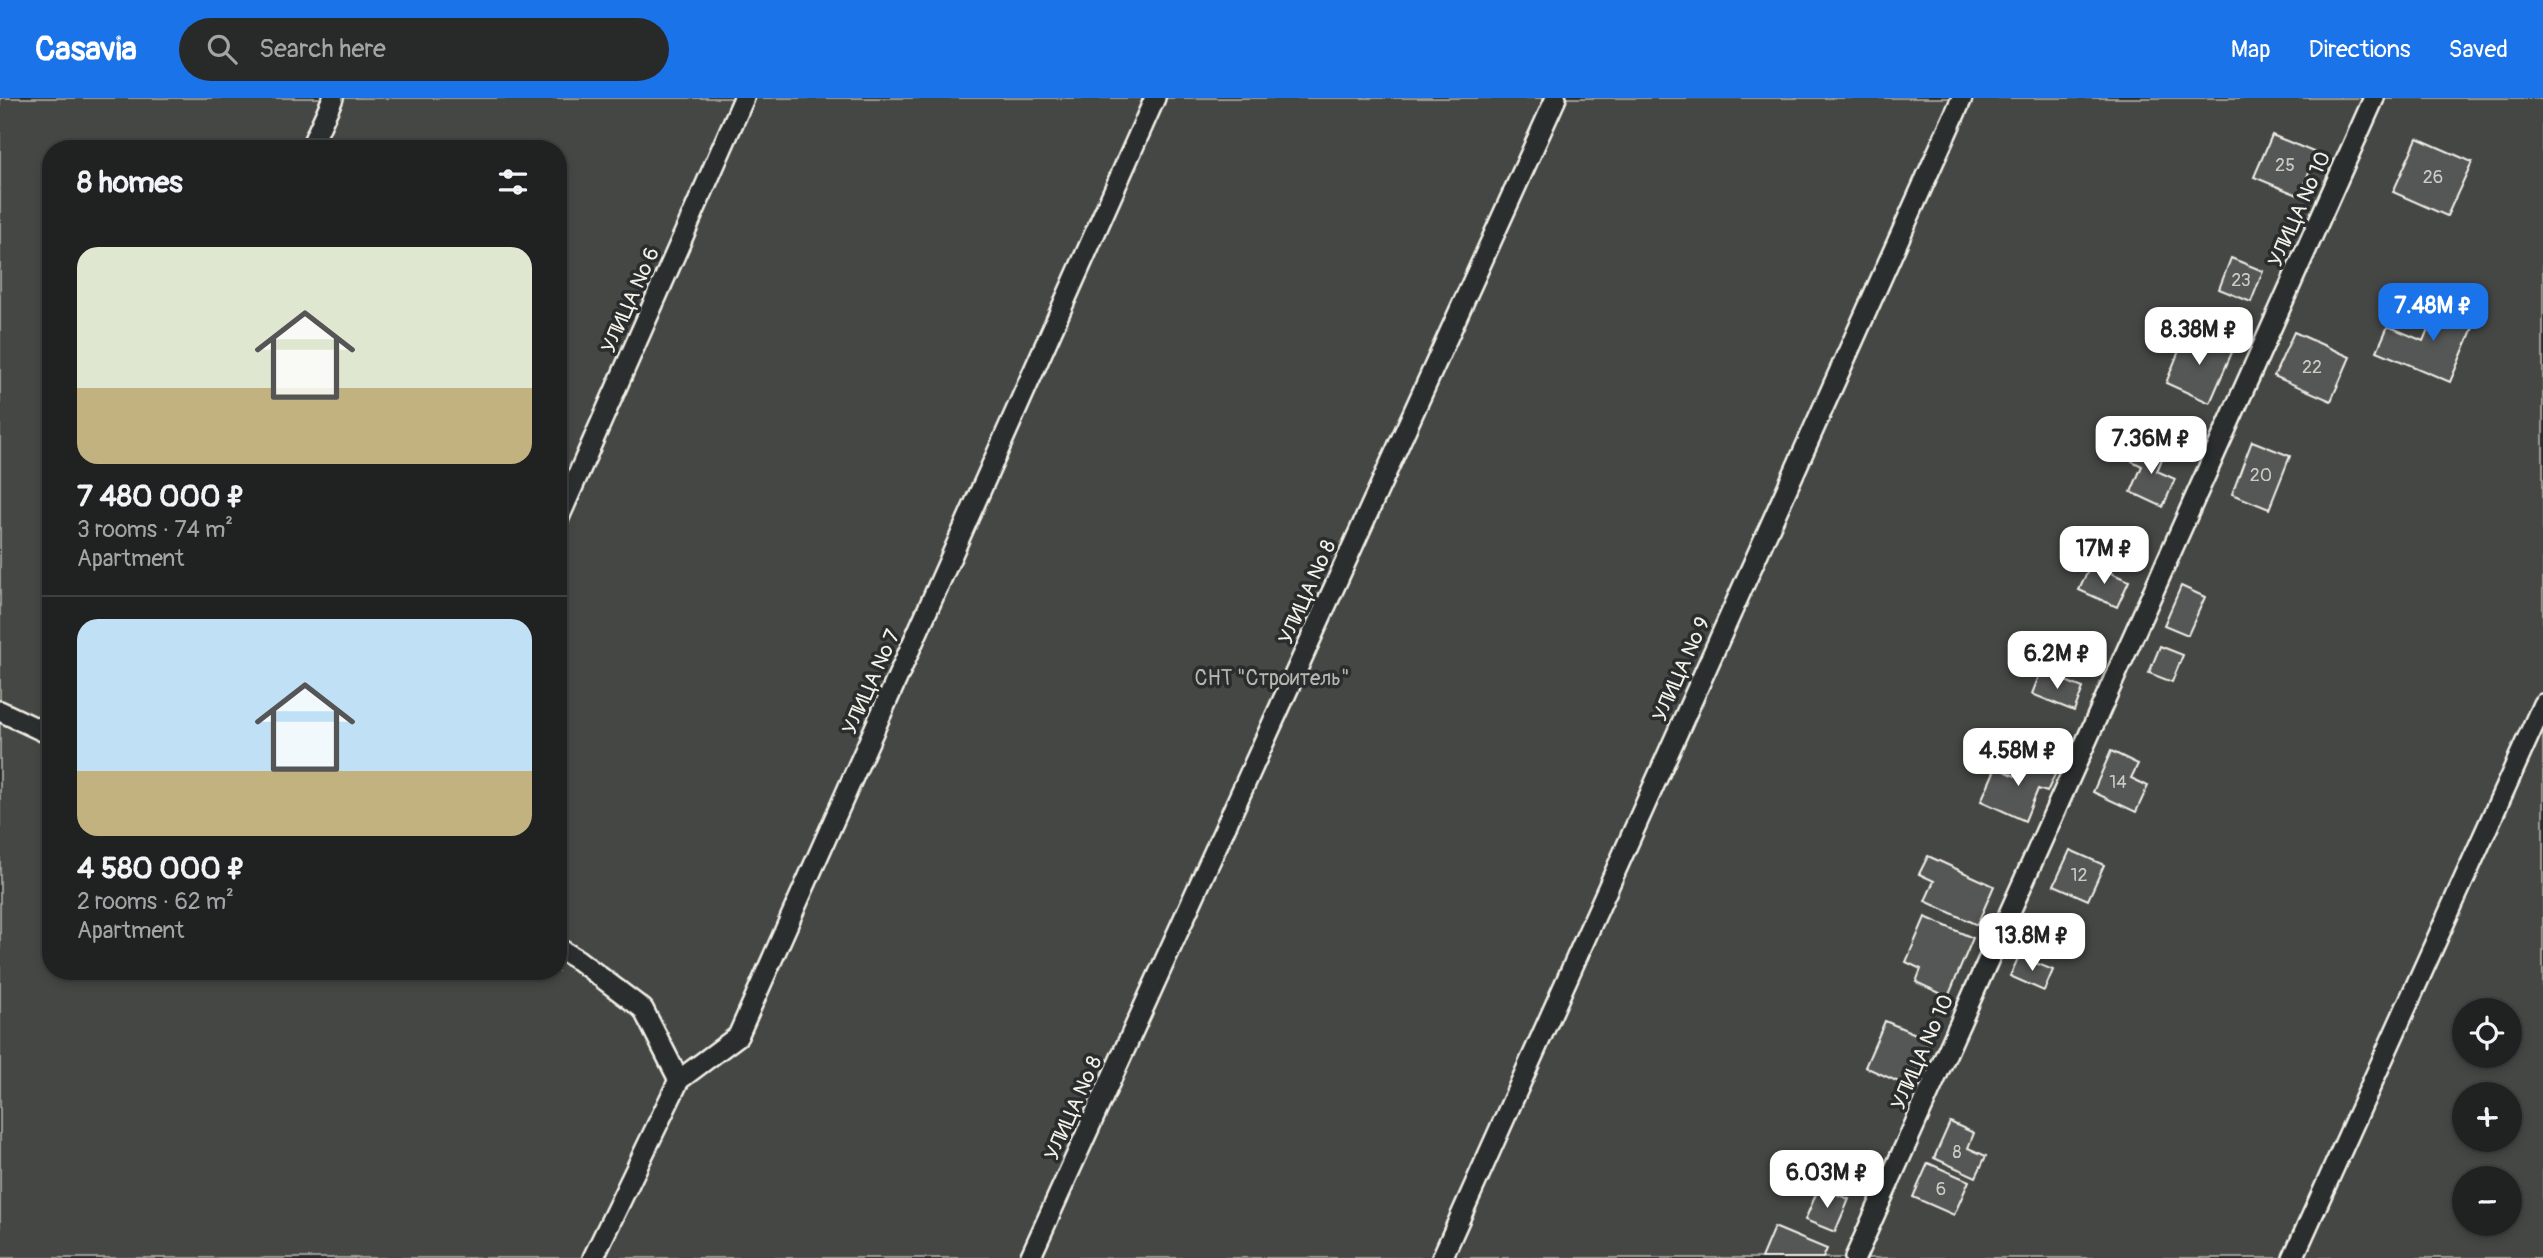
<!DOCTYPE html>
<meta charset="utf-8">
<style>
body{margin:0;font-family:Pangolin,sans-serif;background:#282a2a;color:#f1f3f6;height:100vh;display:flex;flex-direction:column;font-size:26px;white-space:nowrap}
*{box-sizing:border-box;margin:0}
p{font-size:23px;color:#a2a4a5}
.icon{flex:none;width:38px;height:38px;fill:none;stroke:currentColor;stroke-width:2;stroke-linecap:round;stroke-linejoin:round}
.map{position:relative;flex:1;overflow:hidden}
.panel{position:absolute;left:42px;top:42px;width:525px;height:840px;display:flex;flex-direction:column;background:#202222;border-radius:28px;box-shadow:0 4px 10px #0003,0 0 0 2px #3d3f40}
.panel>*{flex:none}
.buttons{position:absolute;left:2452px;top:900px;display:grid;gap:14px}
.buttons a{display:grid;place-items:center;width:70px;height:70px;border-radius:50%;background:#202222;box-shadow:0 4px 10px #0003,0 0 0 2px #3d3f40;font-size:35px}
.price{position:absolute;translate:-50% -60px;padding:0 16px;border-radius:14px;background:#fff;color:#222;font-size:23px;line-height:46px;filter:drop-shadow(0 2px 4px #0008)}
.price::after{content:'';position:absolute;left:50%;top:42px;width:21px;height:16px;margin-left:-10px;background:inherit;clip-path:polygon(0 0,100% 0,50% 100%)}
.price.current{background:#1a73e8;color:#fff}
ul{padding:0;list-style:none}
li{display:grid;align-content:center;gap:14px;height:371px;padding:0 35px}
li+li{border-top:2px solid #3d3f40}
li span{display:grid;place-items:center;height:217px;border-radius:21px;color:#555}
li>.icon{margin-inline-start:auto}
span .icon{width:126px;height:126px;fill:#fffc;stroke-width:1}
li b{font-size:30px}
h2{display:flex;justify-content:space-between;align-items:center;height:84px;padding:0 35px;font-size:30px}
header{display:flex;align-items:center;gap:42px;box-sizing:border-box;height:98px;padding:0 35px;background:#1a73e8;color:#fff}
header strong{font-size:33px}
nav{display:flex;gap:38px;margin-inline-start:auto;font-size:24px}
.search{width:490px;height:63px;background:#282a2a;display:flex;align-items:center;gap:18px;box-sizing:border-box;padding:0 24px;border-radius:38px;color:#a2a4a5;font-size:26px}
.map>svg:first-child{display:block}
.green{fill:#444645;stroke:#9c9c96;stroke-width:2;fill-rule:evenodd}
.building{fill:#555756;stroke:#f4f1e8;stroke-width:2}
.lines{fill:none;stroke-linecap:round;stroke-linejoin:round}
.lane-casing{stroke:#f4f1e8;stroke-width:24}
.lane{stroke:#2a2d2e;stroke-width:19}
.labels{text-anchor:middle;stroke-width:7;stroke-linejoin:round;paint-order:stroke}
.number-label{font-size:18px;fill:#cccac4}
.street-label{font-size:21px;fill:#f4f1e8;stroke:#2a2d2e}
.park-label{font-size:21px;fill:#b6b5af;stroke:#2a2d2e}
</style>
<header>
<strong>Casavia</strong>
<div class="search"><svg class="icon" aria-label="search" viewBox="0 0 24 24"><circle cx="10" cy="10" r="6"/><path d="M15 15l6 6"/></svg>Search here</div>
<nav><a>Map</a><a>Directions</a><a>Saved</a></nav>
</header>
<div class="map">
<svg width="2543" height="1160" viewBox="0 0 2543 1160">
<rect width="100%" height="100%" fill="#2a2d2e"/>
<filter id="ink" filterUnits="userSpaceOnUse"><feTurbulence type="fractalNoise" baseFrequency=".0143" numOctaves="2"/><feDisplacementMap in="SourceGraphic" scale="14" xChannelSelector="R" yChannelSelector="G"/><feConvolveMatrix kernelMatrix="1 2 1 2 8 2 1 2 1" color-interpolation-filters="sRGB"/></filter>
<g filter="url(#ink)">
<path class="green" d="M 0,0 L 2543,0 L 2543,1160 L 0,1160 ZM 51,51 L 558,51 L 558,873 L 51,873 ZM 2464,912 L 2510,912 L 2510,957 L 2464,957 ZM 2464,996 L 2510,996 L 2510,1041 L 2464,1041 ZM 2464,1080 L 2510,1080 L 2510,1125 L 2464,1125 Z"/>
<g class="building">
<path d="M 2272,37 L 2316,55 L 2300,98 L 2254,79 Z"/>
<path d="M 2417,40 L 2472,64 L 2447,118 L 2393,94 Z"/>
<path d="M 2231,160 L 2263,173 L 2251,204 L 2219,191 Z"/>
<path d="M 2439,205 L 2477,220 L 2450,284 L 2377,253 L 2388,228 L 2423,243 Z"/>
<path d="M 2187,233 L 2233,252 L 2210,305 L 2166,285 Z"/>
<path d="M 2294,234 L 2350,259 L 2331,303 L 2274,278 Z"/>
<path d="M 2252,343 L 2290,358 L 2269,411 L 2232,396 Z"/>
<path d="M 2139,345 L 2164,356 L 2157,373 L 2175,381 L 2163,409 L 2131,394 L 2142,368 L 2132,363 Z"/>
<path d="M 2091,466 L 2129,483 L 2117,509 L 2079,492 Z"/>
<path d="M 2181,488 L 2205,499 L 2188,537 L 2164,527 Z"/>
<path d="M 2160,548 L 2183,557 L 2172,584 L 2149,575 Z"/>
<path d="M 2041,573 L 2083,590 L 2074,613 L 2032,596 Z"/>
<path d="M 2111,653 L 2138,666 L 2131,680 L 2148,688 L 2136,714 L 2093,694 Z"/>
<path d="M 2024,658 L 2057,672 L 2047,694 L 2038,691 L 2025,723 L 1981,703 L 1996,669 L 2015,678 Z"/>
<path d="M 2070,752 L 2104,767 L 2088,802 L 2054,787 Z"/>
<path d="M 1928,758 L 1994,788 L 1977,827 L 1925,803 L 1934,783 L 1919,776 Z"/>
<path d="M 1925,819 L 1973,840 L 1948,899 L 1916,884 L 1921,871 L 1906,864 Z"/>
<path d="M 2019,858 L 2053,872 L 2044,893 L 2010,878 Z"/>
<path d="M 1885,923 L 1930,942 L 1910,989 L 1865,969 Z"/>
<path d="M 1950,1024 L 1974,1035 L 1968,1050 L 1986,1058 L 1976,1079 L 1934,1060 Z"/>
<path d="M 1928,1065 L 1969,1083 L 1954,1117 L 1913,1099 Z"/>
<path d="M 1819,1089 L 1849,1101 L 1835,1134 L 1805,1122 Z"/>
<path d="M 1774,1129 L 1827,1151 L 1823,1160 L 1761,1160 Z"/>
</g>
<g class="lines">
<defs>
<g id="lane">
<path d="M 310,51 L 333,0"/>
<path d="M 558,422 L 744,0"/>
<path d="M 0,613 L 51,637"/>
<path d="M 558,850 L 578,862 L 643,911 L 679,982"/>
<path d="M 593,1160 L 679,982 L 738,938 L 1155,0"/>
<path d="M 1030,1160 L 1556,0"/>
<path d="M 1442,1160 L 1962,0"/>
<path d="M 1855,1160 L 2374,0"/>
<path d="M 2293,1160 L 2543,606"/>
</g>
</defs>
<use href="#lane" class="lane-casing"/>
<use href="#lane" class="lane"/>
</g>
</g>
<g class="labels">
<g class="number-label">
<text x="2285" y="73">25</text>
<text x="2433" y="85">26</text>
<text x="2241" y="188">23</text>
<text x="2312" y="275">22</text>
<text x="2261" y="383">20</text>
<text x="2118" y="690">14</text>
<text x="2079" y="783">12</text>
<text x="1957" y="1060">8</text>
<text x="1941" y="1097">6</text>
</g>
<g class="street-label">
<text transform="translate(2299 111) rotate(-66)" y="7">УЛИЦА № 10</text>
<text transform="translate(630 202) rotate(-66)" y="7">УЛИЦА № 6</text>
<text transform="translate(1307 494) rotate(-66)" y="7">УЛИЦА № 8</text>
<text transform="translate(1681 571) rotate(-66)" y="7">УЛИЦА № 9</text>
<text transform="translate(871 584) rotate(-66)" y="7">УЛИЦА № 7</text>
<text transform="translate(1922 954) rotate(-66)" y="7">УЛИЦА № 10</text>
<text transform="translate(1073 1010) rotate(-66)" y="7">УЛИЦА № 8</text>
</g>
<g class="park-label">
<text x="1272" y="587">СНТ "Строитель"</text>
</g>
</g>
</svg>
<div class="buttons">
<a><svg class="icon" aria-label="locate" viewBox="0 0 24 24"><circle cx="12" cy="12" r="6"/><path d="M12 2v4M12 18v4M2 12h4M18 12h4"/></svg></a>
<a>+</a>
<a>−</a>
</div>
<b class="price current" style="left:2433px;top:245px">7.48M ₽</b>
<b class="price" style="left:2199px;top:269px">8.38M ₽</b>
<b class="price" style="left:2151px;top:378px">7.36M ₽</b>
<b class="price" style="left:2104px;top:488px">17M ₽</b>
<b class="price" style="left:2057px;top:593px">6.2M ₽</b>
<b class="price" style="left:2018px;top:690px">4.58M ₽</b>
<b class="price" style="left:2032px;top:875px">13.8M ₽</b>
<b class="price" style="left:1827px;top:1112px">6.03M ₽</b>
<section class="panel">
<h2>8 homes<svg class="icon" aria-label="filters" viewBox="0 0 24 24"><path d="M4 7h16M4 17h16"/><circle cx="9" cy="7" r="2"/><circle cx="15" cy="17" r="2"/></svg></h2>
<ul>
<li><span style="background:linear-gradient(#dfe7d0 65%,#c2b280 0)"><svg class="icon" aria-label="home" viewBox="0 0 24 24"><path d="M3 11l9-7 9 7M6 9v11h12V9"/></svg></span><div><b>7 480 000 ₽</b><p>3 rooms · 74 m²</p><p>Apartment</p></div></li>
<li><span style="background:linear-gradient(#bfe0f5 70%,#c2b280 0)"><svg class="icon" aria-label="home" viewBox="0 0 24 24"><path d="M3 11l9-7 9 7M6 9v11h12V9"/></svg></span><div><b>4 580 000 ₽</b><p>2 rooms · 62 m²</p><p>Apartment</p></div></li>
</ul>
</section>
</div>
